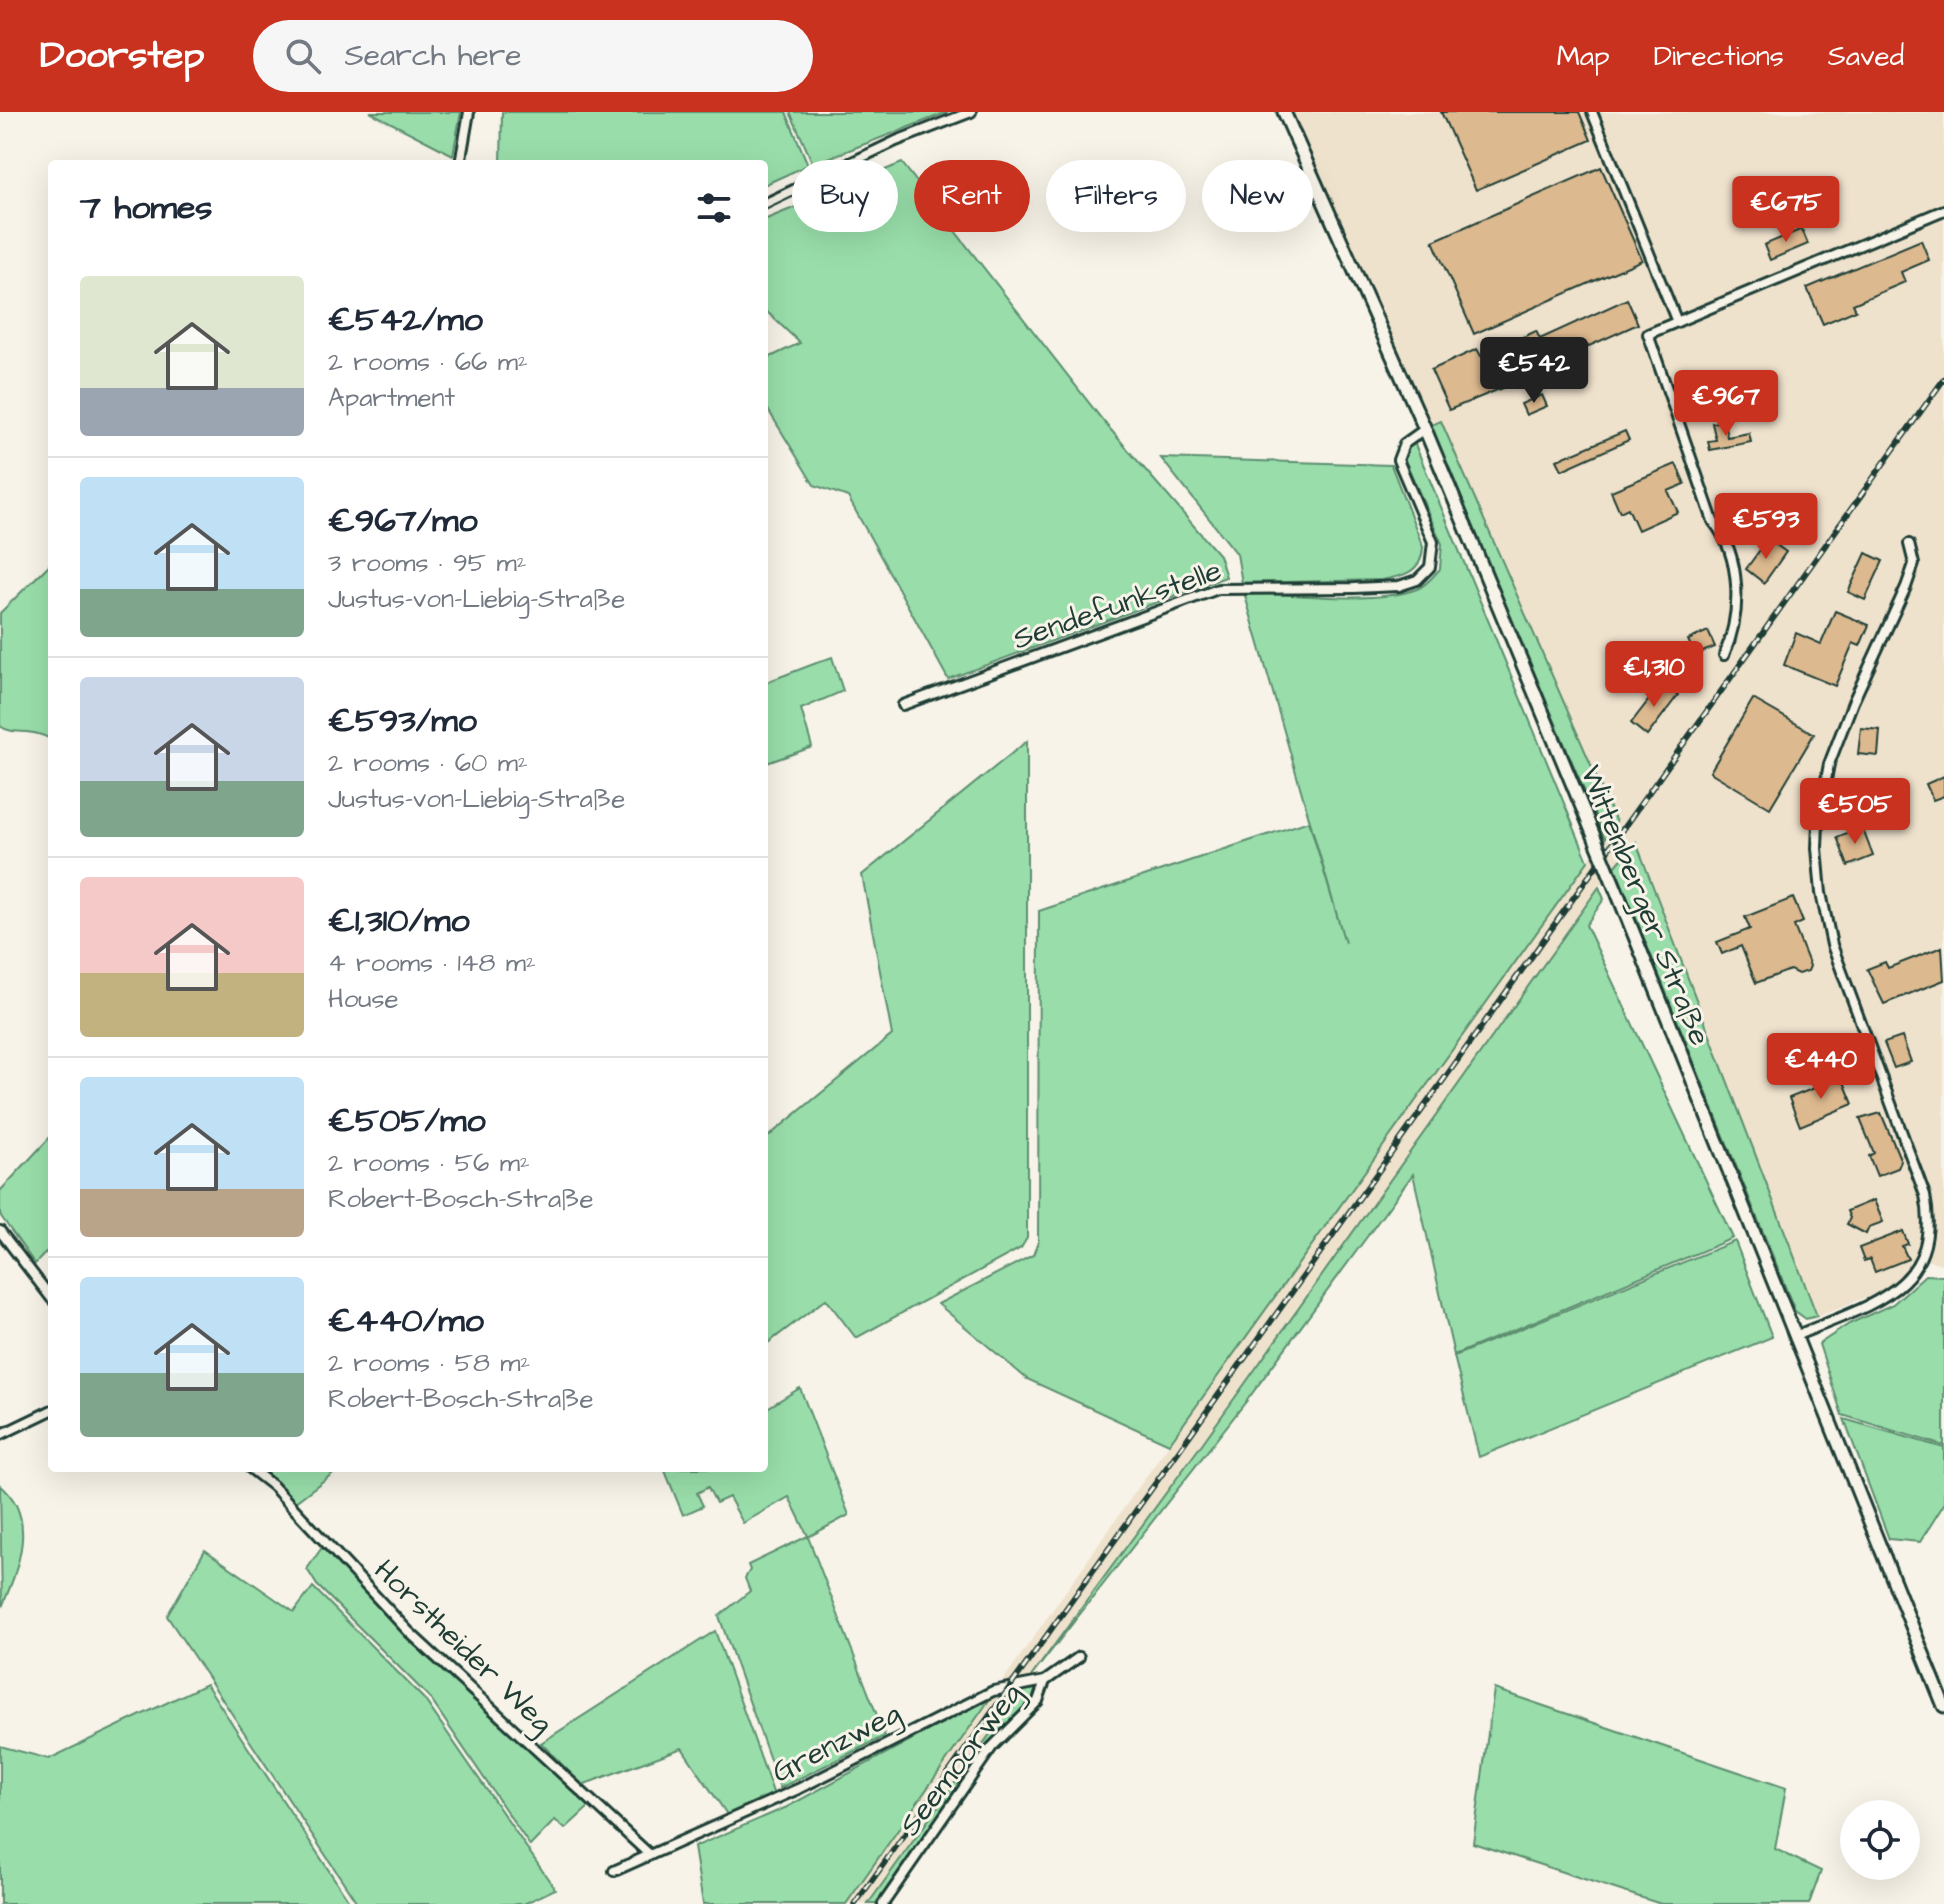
<!DOCTYPE html>
<meta charset="utf-8">
<style>
body{margin:0;font-family:"Architects Daughter",sans-serif;background:#f6f6f7;color:#1f2937;height:100vh;display:flex;flex-direction:column;font-size:30px;white-space:nowrap}
*{box-sizing:border-box;margin:0}
p{font-size:26px;color:#747a83}
.icon{flex:none;width:44px;height:44px;fill:none;stroke:currentColor;stroke-width:2;stroke-linecap:round;stroke-linejoin:round}
.map{position:relative;flex:1;overflow:hidden}
.panel{position:absolute;left:48px;top:48px;width:720px;height:1312px;display:flex;flex-direction:column;background:#fff;border-radius:8px;box-shadow:0 8px 32px #0002}
.panel>*{flex:none}
.guide{position:absolute;left:792px;top:48px;width:760px;height:72px;display:flex;gap:16px}
.buttons{position:absolute;left:1840px;top:1688px;display:grid;gap:16px}
.buttons a{display:grid;place-items:center;width:80px;height:80px;border-radius:50%;background:#fff;box-shadow:0 8px 32px #0002;font-size:40px}
.price{position:absolute;translate:-50% -68px;padding:0 18px;border-radius:8px;background:#c8321e;color:#fff;font-size:26px;line-height:52px;filter:drop-shadow(0 2px 4px #0008)}
.price::after{content:'';position:absolute;left:50%;top:48px;width:24px;height:18px;margin-left:-12px;background:inherit;clip-path:polygon(0 0,100% 0,50% 100%)}
.price.current{background:#222;color:#fff}
ul{padding:0;list-style:none}
li{display:flex;align-items:center;gap:24px;height:200px;padding:0 32px}
li+li{border-top:2px solid #e0e1e3}
li span{display:grid;place-items:center;flex:none;width:224px;height:160px;border-radius:8px;color:#555}
li>.icon{margin-inline-start:auto}
span .icon{width:96px;height:96px;fill:#fffc;stroke-width:1}
li b{font-size:34px}
h2{display:flex;justify-content:space-between;align-items:center;height:96px;padding:0 32px;font-size:34px}
.tag{padding:0 28px;border-radius:36px;background:#fff;box-shadow:0 8px 32px #0002;font-size:28px;line-height:72px}
.tag.current{background:#c8321e;color:#fff}
header{display:flex;align-items:center;gap:48px;box-sizing:border-box;height:112px;padding:0 40px;background:#c8321e;color:#fff}
header strong{font-size:38px}
nav{display:flex;gap:44px;margin-inline-start:auto;font-size:28px}
.search{width:560px;height:72px;background:#f6f6f7;display:flex;align-items:center;gap:20px;box-sizing:border-box;padding:0 28px;border-radius:44px;color:#747a83;font-size:30px}
.map>svg:first-child{display:block}
.built{fill:#efe2cd}
.green{fill:#99deaa;stroke:#5c8e6f;stroke-width:2}
.building{fill:#ddb98f;stroke:#1f3d34;stroke-width:2}
.lines{fill:none;stroke-linecap:round;stroke-linejoin:round}
.minor-casing{stroke:#1f3d34;stroke-width:14}
.secondary-casing{stroke:#1f3d34;stroke-width:17}
.minor{stroke:#f7f3e8;stroke-width:8}
.secondary{stroke:#f7f3e8;stroke-width:11}
.rail-casing{stroke:#1f3d34;stroke-width:6}
.rail{stroke:#f7f3e8;stroke-width:3;stroke-dasharray:9;stroke-linecap:butt}
.secondary-bridge-casing{stroke:#1f3d34;stroke-width:17;stroke-linecap:butt}
.secondary-bridge{stroke:#f7f3e8;stroke-width:11}
.labels{text-anchor:middle;stroke-width:6;stroke-linejoin:round;paint-order:stroke}
.street-label{font-size:30px;fill:#1f3d34;stroke:#f7f3e8}
</style>
<header>
<strong>Doorstep</strong>
<div class="search"><svg class="icon" aria-label="search" viewBox="0 0 24 24"><circle cx="10" cy="10" r="6"/><path d="M15 15l6 6"/></svg>Search here</div>
<nav><a>Map</a><a>Directions</a><a>Saved</a></nav>
</header>
<div class="map">
<svg width="1944" height="1792" viewBox="0 0 1944 1792">
<rect width="100%" height="100%" fill="#f7f3e8"/>
<filter id="ink" filterUnits="userSpaceOnUse"><feTurbulence type="fractalNoise" baseFrequency=".0125" numOctaves="2"/><feDisplacementMap in="SourceGraphic" scale="16" xChannelSelector="R" yChannelSelector="G"/><feConvolveMatrix kernelMatrix="1 2 1 2 8 2 1 2 1" color-interpolation-filters="sRGB"/></filter>
<g filter="url(#ink)">
<path class="built" d="M 1293,0 L 1944,0 L 1944,1153 L 1932,1149 L 1915,1150 L 1888,1177 L 1817,1204 L 1636,731 L 1599,775 L 1199,1336 L 868,1792 L 846,1792 L 1169,1332 L 1616,710 L 1441,309 L 1429,314 Z"/>
<g class="green">
<path d="M 370,0 L 461,0 L 453,43 Z"/>
<path d="M 502,0 L 786,0 L 808,53 L 764,73 L 764,52 L 501,52 Z"/>
<path d="M 790,0 L 948,0 L 813,52 Z"/>
<path d="M 902,51 L 1104,310 L 1219,443 L 1226,465 L 948,567 L 848,385 L 814,373 L 764,291 L 764,248 L 800,231 L 764,197 L 764,108 Z"/>
<path d="M 1441,309 L 1616,710 L 1605,727 L 1429,314 Z"/>
<path d="M 1414,330 L 1588,749 L 1169,1332 L 1027,1267 L 938,1192 L 1033,1143 L 1038,1130 L 1039,799 L 1309,709 L 1345,831 L 1244,480 C 1290,482 1375,493 1417,477 C 1427,473 1433,464 1440,457 L 1442,432 L 1404,346 L 1407,337 Z"/>
<path d="M 1161,346 L 1391,353 L 1423,435 C 1422,460 1404,464 1382,468 L 1242,471 L 1237,442 Z"/>
<path d="M 52,450 L 52,628 C 32,615 13,624 0,614 L 0,501 Z"/>
<path d="M 832,545 L 843,579 L 801,597 L 812,635 L 764,652 L 764,571 Z"/>
<path d="M 1027,629 L 1027,1126 L 1021,1136 L 856,1226 L 826,1187 L 764,1234 L 764,1028 L 892,923 L 862,763 Z"/>
<path d="M 1636,730 L 1817,1204 L 1806,1207 L 1795,1199 L 1615,755 Z"/>
<path d="M 1599,775 L 1604,787 L 1586,813 L 1733,1126 L 1454,1243 L 1413,1062 L 1248,1287 L 1030,1566 L 1199,1336 Z"/>
<path d="M 52,1023 L 52,1134 L 35,1152 L 0,1103 L 0,1079 Z"/>
<path d="M 1735,1129 L 1772,1225 L 1479,1345 L 1454,1244 Z"/>
<path d="M 1925,1163 L 1944,1164 L 1944,1334 L 1842,1303 L 1819,1232 L 1849,1212 L 1893,1192 Z"/>
<path d="M 800,1276 L 849,1403 L 808,1425 L 885,1624 L 780,1676 L 719,1504 L 750,1479 L 745,1466 L 750,1458 L 748,1453 L 808,1424 L 789,1385 L 743,1411 L 729,1385 L 716,1391 L 708,1375 L 697,1381 L 703,1394 L 683,1403 L 665,1359 L 670,1356 L 764,1356 L 764,1298 Z"/>
<path d="M 1844,1307 L 1944,1336 L 1944,1392 L 1920,1430 L 1889,1427 Z"/>
<path d="M 252,1356 L 340,1356 L 294,1391 Z"/>
<path d="M 0,1373 C 39,1405 18,1457 2,1495 Z"/>
<path d="M 323,1434 L 397,1514 L 591,1693 L 565,1717 L 555,1708 L 530,1734 L 429,1585 L 317,1473 L 307,1457 Z"/>
<path d="M 205,1438 L 294,1500 L 313,1475 L 424,1587 L 555,1777 L 524,1792 L 358,1792 L 167,1504 Z"/>
<path d="M 715,1519 L 774,1683 L 728,1704 L 682,1636 L 582,1673 L 541,1631 Z"/>
<path d="M 206,1572 L 351,1792 L 0,1792 L 0,1634 L 49,1647 Z"/>
<path d="M 1037,1577 L 1039,1580 L 990,1634 L 879,1792 L 868,1792 L 1021,1579 Z"/>
<path d="M 1494,1577 L 1786,1676 L 1775,1737 L 1821,1759 L 1809,1792 L 1661,1792 L 1473,1731 Z"/>
<path d="M 992,1584 L 846,1792 L 703,1792 L 694,1735 L 787,1695 Z"/>
</g>
<g class="building">
<path d="M 1441,0 L 1579,0 L 1591,28 L 1476,78 Z"/>
<path d="M 1601,55 L 1642,148 L 1474,222 L 1433,129 Z"/>
<path d="M 1802,117 L 1808,132 L 1770,148 L 1764,133 Z"/>
<path d="M 1921,128 L 1929,148 L 1901,160 L 1905,170 L 1853,192 L 1856,198 L 1823,212 L 1807,176 Z"/>
<path d="M 1627,187 L 1638,212 L 1551,251 L 1553,255 L 1449,298 L 1431,258 L 1477,237 L 1481,244 L 1536,219 L 1540,227 Z"/>
<path d="M 1542,283 L 1547,294 L 1526,303 L 1521,292 Z"/>
<path d="M 1724,309 L 1727,325 L 1749,321 L 1751,330 L 1710,338 L 1708,329 L 1716,328 L 1712,311 Z"/>
<path d="M 1625,319 L 1629,328 L 1562,358 L 1557,348 Z"/>
<path d="M 1676,352 L 1685,372 L 1668,379 L 1678,400 L 1638,418 L 1628,396 L 1620,400 L 1611,379 Z"/>
<path d="M 1768,427 L 1786,440 L 1764,471 L 1746,457 Z"/>
<path d="M 1866,441 L 1883,449 L 1865,488 L 1848,480 Z"/>
<path d="M 1835,499 L 1869,513 L 1860,534 L 1853,531 L 1835,574 L 1784,553 L 1796,521 L 1821,532 Z"/>
<path d="M 1708,519 L 1715,535 L 1695,543 L 1688,528 Z"/>
<path d="M 1662,571 L 1678,583 L 1647,624 L 1631,611 Z"/>
<path d="M 1753,587 L 1814,622 L 1770,696 L 1710,660 Z"/>
<path d="M 1861,616 L 1880,618 L 1878,644 L 1858,642 Z"/>
<path d="M 1944,664 L 1944,684 L 1933,688 L 1926,672 Z"/>
<path d="M 1862,715 L 1873,744 L 1848,754 L 1837,725 Z"/>
<path d="M 1793,786 L 1803,810 L 1794,814 L 1810,854 L 1808,859 L 1798,862 L 1790,858 L 1756,871 L 1741,834 L 1722,842 L 1717,830 L 1750,817 L 1745,805 Z"/>
<path d="M 1942,835 L 1944,868 L 1884,892 L 1867,857 L 1885,850 L 1888,856 Z"/>
<path d="M 1902,925 L 1911,950 L 1894,956 L 1884,931 Z"/>
<path d="M 1842,965 L 1853,992 L 1800,1014 L 1789,986 Z"/>
<path d="M 1881,1001 L 1901,1049 L 1898,1056 L 1877,1064 L 1869,1044 L 1874,1041 L 1860,1007 Z"/>
<path d="M 1874,1088 L 1883,1110 L 1869,1115 L 1866,1122 L 1847,1112 L 1850,1106 L 1847,1099 Z"/>
<path d="M 1903,1119 L 1908,1132 L 1902,1134 L 1908,1147 L 1875,1160 L 1870,1147 L 1864,1149 L 1859,1136 Z"/>
</g>
<g class="lines">
<defs>
<g id="minor">
<path d="M 1592,0 L 1677,210"/>
<path d="M 460,52 L 469,0"/>
<path d="M 764,92 L 896,29 L 971,0"/>
<path d="M 1724,543 C 1742,502 1742,445 1713,409 L 1648,222 L 1944,98"/>
<path d="M 903,593 L 1218,477 L 1354,476 L 1399,474 L 1417,468 L 1430,455 L 1433,430 L 1398,348 L 1404,332 L 1425,317"/>
<path d="M 0,1119 L 52,1187"/>
<path d="M 1795,1224 C 1865,1194 1944,1179 1925,1083 L 1832,833 L 1821,781 L 1817,736 L 1818,711 L 1829,652 L 1853,590 L 1906,475 L 1914,452 L 1909,432"/>
<path d="M 0,1323 L 52,1298"/>
<path d="M 250,1356 L 273,1374 L 409,1520 L 650,1743"/>
<path d="M 614,1759 L 798,1677 L 993,1579 L 1045,1569 L 1079,1545"/>
<path d="M 883,1792 L 992,1635 L 1038,1589 L 1045,1569"/>
</g>
<g id="secondary">
<path d="M 1284,0 L 1425,317 L 1596,729"/>
<path d="M 1619,785 L 1944,1594"/>
</g>
</defs>
<use href="#minor" class="minor-casing"/>
<use href="#secondary" class="secondary-casing"/>
<use href="#minor" class="minor"/>
<use href="#secondary" class="secondary"/>
<defs>
<path id="rail" d="M 855,1792 L 1944,267"/>
</defs>
<use href="#rail" class="rail-casing"/>
<use href="#rail" class="rail"/>
<defs>
<path id="secondary-bridge" d="M 1596,729 L 1619,785"/>
</defs>
<use href="#secondary-bridge" class="secondary-bridge-casing"/>
<use href="#secondary-bridge" class="secondary-bridge"/>
</g>
</g>
<g class="labels">
<g class="street-label">
<text transform="translate(1117 492) rotate(-19)" y="10">Sendefunkstelle</text>
<text transform="translate(1646 793) rotate(68)" y="10">Wittenberger Straße</text>
<text transform="translate(464 1534) rotate(44)" y="10">Horstheider Weg</text>
<text transform="translate(836 1630) rotate(-27)" y="10">Grenzweg</text>
<text transform="translate(960 1647) rotate(-53)" y="10">Seemoorweg</text>
</g>
</g>
</svg>
<div class="buttons">
<a><svg class="icon" aria-label="locate" viewBox="0 0 24 24"><circle cx="12" cy="12" r="6"/><path d="M12 2v4M12 18v4M2 12h4M18 12h4"/></svg></a>
</div>
<b class="price" style="left:1786px;top:132px">€675</b>
<b class="price current" style="left:1534px;top:293px">€542</b>
<b class="price" style="left:1726px;top:326px">€967</b>
<b class="price" style="left:1766px;top:449px">€593</b>
<b class="price" style="left:1654px;top:597px">€1,310</b>
<b class="price" style="left:1855px;top:734px">€505</b>
<b class="price" style="left:1821px;top:989px">€440</b>
<div class="guide">
<a class="tag">Buy</a>
<a class="tag current">Rent</a>
<a class="tag">Filters</a>
<a class="tag">New</a>
</div>
<section class="panel">
<h2>7 homes<svg class="icon" aria-label="filters" viewBox="0 0 24 24"><path d="M4 7h16M4 17h16"/><circle cx="9" cy="7" r="2"/><circle cx="15" cy="17" r="2"/></svg></h2>
<ul>
<li><span style="background:linear-gradient(#dfe7d0 70%,#9aa5b1 0)"><svg class="icon" aria-label="home" viewBox="0 0 24 24"><path d="M3 11l9-7 9 7M6 9v11h12V9"/></svg></span><div><b>€542/mo</b><p>2 rooms · 66 m²</p><p>Apartment</p></div></li>
<li><span style="background:linear-gradient(#bfe0f5 70%,#7fa58c 0)"><svg class="icon" aria-label="home" viewBox="0 0 24 24"><path d="M3 11l9-7 9 7M6 9v11h12V9"/></svg></span><div><b>€967/mo</b><p>3 rooms · 95 m²</p><p>Justus-von-Liebig-Straße</p></div></li>
<li><span style="background:linear-gradient(#c9d6e8 65%,#7fa58c 0)"><svg class="icon" aria-label="home" viewBox="0 0 24 24"><path d="M3 11l9-7 9 7M6 9v11h12V9"/></svg></span><div><b>€593/mo</b><p>2 rooms · 60 m²</p><p>Justus-von-Liebig-Straße</p></div></li>
<li><span style="background:linear-gradient(#f6c9c9 60%,#c2b280 0)"><svg class="icon" aria-label="home" viewBox="0 0 24 24"><path d="M3 11l9-7 9 7M6 9v11h12V9"/></svg></span><div><b>€1,310/mo</b><p>4 rooms · 148 m²</p><p>House</p></div></li>
<li><span style="background:linear-gradient(#bfe0f5 70%,#b9a48a 0)"><svg class="icon" aria-label="home" viewBox="0 0 24 24"><path d="M3 11l9-7 9 7M6 9v11h12V9"/></svg></span><div><b>€505/mo</b><p>2 rooms · 56 m²</p><p>Robert-Bosch-Straße</p></div></li>
<li><span style="background:linear-gradient(#bfe0f5 60%,#7fa58c 0)"><svg class="icon" aria-label="home" viewBox="0 0 24 24"><path d="M3 11l9-7 9 7M6 9v11h12V9"/></svg></span><div><b>€440/mo</b><p>2 rooms · 58 m²</p><p>Robert-Bosch-Straße</p></div></li>
</ul>
</section>
</div>
